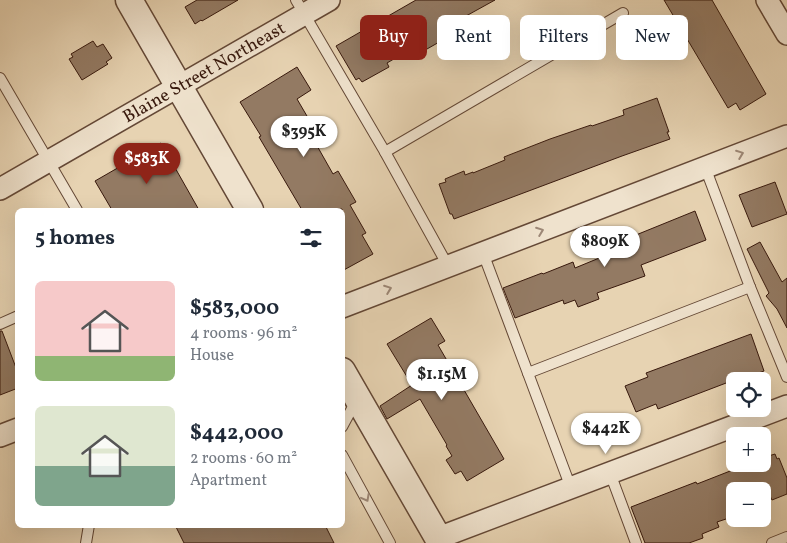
<!DOCTYPE html>
<meta charset="utf-8">
<style>
body{margin:0;font-family:Vollkorn,serif;background:#f6f6f7;color:#1f2937;height:100vh;display:flex;flex-direction:column;font-size:19px;white-space:nowrap}
*{box-sizing:border-box;margin:0}
p{font-size:16px;color:#747a83}
.icon{flex:none;width:28px;height:28px;fill:none;stroke:currentColor;stroke-width:2;stroke-linecap:round;stroke-linejoin:round}
.map{position:relative;flex:1;overflow:hidden}
.details{position:absolute;left:15px;top:208px;width:330px;height:320px;display:flex;flex-direction:column;background:#fff;border-radius:8px;box-shadow:0 5px 20px #0002}
.details>*{flex:none}
.top-card{position:absolute;left:360px;top:15px;width:351px;height:45px;display:flex;gap:10px}
.controls{position:absolute;left:726px;top:372px;display:grid;gap:10px}
.controls a{display:grid;place-items:center;width:45px;height:45px;border-radius:8px;background:#fff;box-shadow:0 5px 20px #0002;font-size:25px}
.price{position:absolute;translate:-50% -42px;padding:0 11px;border-radius:18px;background:#fff;color:#222;font-size:16px;line-height:32px;filter:drop-shadow(0 1px 2px #0008)}
.price::after{content:'';position:absolute;left:50%;top:30px;width:15px;height:11px;margin-left:-8px;background:inherit;clip-path:polygon(0 0,100% 0,50% 100%)}
.price.current{background:#8f2418;color:#fff}
ul{padding:0;list-style:none}
li{display:flex;align-items:center;gap:15px;height:125px;padding:0 20px}
li span{display:grid;place-items:center;flex:none;width:140px;height:100px;border-radius:8px;color:#555}
li>.icon{margin-inline-start:auto}
span .icon{width:60px;height:60px;fill:#fffc;stroke-width:1}
li b{font-size:21px}
h2{display:flex;justify-content:space-between;align-items:center;height:60px;padding:0 20px;font-size:21px}
.tag{padding:0 18px;border-radius:8px;background:#fff;box-shadow:0 5px 20px #0002;font-size:18px;line-height:45px}
.tag.current{background:#8f2418;color:#fff}
.map>svg:first-child{display:block}
.building{fill:#937a63;stroke:#38190d}
.lines{fill:none;stroke-linecap:round;stroke-linejoin:round}
.service-casing{stroke:#644836;stroke-width:12}
.minor-casing{stroke:#644836;stroke-width:24}
.tertiary-casing{stroke:#644836;stroke-width:29}
.service{stroke:#efe2cd;stroke-width:10}
.minor{stroke:#efe2cd;stroke-width:21}
.tertiary{stroke:#efe2cd;stroke-width:26}
.oneway{stroke:#9d8877}
.labels{text-anchor:middle;stroke-width:5;stroke-linejoin:round;paint-order:stroke}
.street-label{font-size:18px;fill:#38190d;stroke:#efe2cd}
</style>
<div class="map">
<svg width="787" height="543" viewBox="0 0 787 543">
<rect width="100%" height="100%" fill="#e7d3b2"/>
<filter id="stains"><feTurbulence type="fractalNoise" baseFrequency=".004" numOctaves="4"/><feColorMatrix values="0 0 0 0 .2 0 0 0 0 .09 0 0 0 0 .02 0 0 0 .5 -.17"/></filter>
<radialGradient id="worn" r=".72"><stop offset=".6" stop-color="#630" stop-opacity="0"/><stop offset="1" stop-color="#630" stop-opacity=".3"/></radialGradient>
<g class="building">
<path d="M 197,0 L 238,0 L 202,21 L 201,20 L 195,24 L 185,7 Z"/>
<path d="M 416,0 L 495,0 L 457,21 L 462,29 L 420,53 L 416,46 L 387,63 L 389,67 L 362,82 L 359,78 L 356,80 L 336,46 Z"/>
<path d="M 664,0 L 712,0 L 766,94 L 740,110 L 736,103 L 728,108 Z"/>
<path d="M 93,41 L 97,47 L 103,44 L 112,58 L 106,62 L 108,64 L 82,80 L 69,59 L 73,57 L 71,54 Z"/>
<path d="M 297,67 L 311,90 L 297,99 L 321,140 L 316,144 L 333,174 L 338,171 L 356,202 L 350,205 L 366,233 L 362,235 L 373,254 L 342,271 L 342,209 L 302,210 L 259,137 L 261,136 L 240,102 Z"/>
<path d="M 657,98 L 669,132 L 667,132 L 670,139 L 622,156 L 454,219 L 452,214 L 450,214 L 439,184 L 446,182 L 445,179 L 464,171 L 465,175 L 473,172 L 473,173 L 505,160 L 504,157 L 550,139 L 591,125 L 592,126 L 624,115 L 623,110 Z"/>
<path d="M 161,143 L 199,210 L 112,210 L 95,181 Z"/>
<path d="M 775,182 L 787,214 L 752,227 L 739,195 Z"/>
<path d="M 695,211 L 706,240 L 641,265 L 645,276 L 597,293 L 599,299 L 578,307 L 575,300 L 564,304 L 563,300 L 515,318 L 503,288 L 542,273 L 543,274 L 573,262 L 575,268 L 609,254 L 605,243 L 630,234 L 631,237 Z"/>
<path d="M 760,242 L 782,282 L 787,278 L 787,328 L 777,309 L 766,296 L 769,293 L 747,249 Z"/>
<path d="M 431,318 L 445,341 L 438,345 L 504,459 L 467,481 L 461,471 L 455,474 L 446,460 L 452,456 L 446,446 L 447,445 L 420,399 L 387,419 L 380,406 L 412,385 L 387,344 Z"/>
<path d="M 0,331 L 2,331 L 18,373 L 18,388 L 0,395 Z"/>
<path d="M 751,334 L 764,371 L 734,382 L 734,380 L 658,409 L 656,404 L 636,412 L 625,386 L 648,377 L 646,373 Z"/>
<path d="M 775,454 L 777,459 L 779,458 L 787,478 L 787,494 L 772,500 L 770,496 L 768,497 L 766,491 L 735,491 L 735,516 L 717,522 L 719,527 L 702,534 L 703,538 L 689,543 L 645,543 L 631,507 L 696,482 L 697,484 L 748,464 L 762,464 L 762,458 Z"/>
<path d="M 175,525 L 325,525 L 334,543 L 184,543 Z"/>
</g>
<g class="lines">
<defs>
<g id="service">
<path d="M 296,0 L 385,152 L 448,266"/>
<path d="M 0,78 L 77,210"/>
<path d="M 385,152 L 623,13"/>
<path d="M 705,167 L 750,287 L 787,377"/>
<path d="M 483,253 L 571,488"/>
<path d="M 0,324 L 18,316"/>
<path d="M 528,373 L 750,287"/>
<path d="M 342,427 L 356,401"/>
<path d="M 342,455 L 390,543"/>
<path d="M 610,473 L 636,543"/>
<path d="M 86,543 L 89,525"/>
<path d="M 772,543 L 787,537"/>
</g>
<g id="minor">
<path d="M 767,0 L 787,34"/>
<path id="s1" d="M 0,189 L 329,0"/>
<path d="M 342,307 L 787,136"/>
<path d="M 0,436 L 18,429"/>
<path d="M 438,538 L 787,406"/>
</g>
<g id="tertiary">
<path d="M 129,0 L 250,210"/>
<path d="M 342,371 L 441,543"/>
</g>
</defs>
<use href="#service" class="service-casing"/>
<use href="#minor" class="minor-casing"/>
<use href="#tertiary" class="tertiary-casing"/>
<use href="#service" class="service"/>
<use href="#minor" class="minor"/>
<use href="#tertiary" class="tertiary"/>
</g>
<defs><path id="oneway-chevron" d="M-2-3.5L2.5 0L-2 3.5" fill="none" stroke-width="1.6" stroke-linecap="round" stroke-linejoin="round" transform="scale(1.25)"/></defs>
<g class="oneway">
<use href="#oneway-chevron" transform="translate(740 154) rotate(-21)"/>
<use href="#oneway-chevron" transform="translate(540 231) rotate(-21)"/>
<use href="#oneway-chevron" transform="translate(388 289) rotate(-21)"/>
<use href="#oneway-chevron" transform="translate(366 498) rotate(62)"/>
</g>
<g class="labels">
<g class="street-label">
<text dy="6" stroke="none"><textPath href="#s1" startOffset="235">Blaine Street Northeast</textPath></text>
</g>
</g>
<rect width="100%" height="100%" filter="url(#stains)"/>
<rect width="100%" height="100%" fill="url(#worn)"/>
</svg>
<div class="controls">
<a><svg class="icon" aria-label="locate" viewBox="0 0 24 24"><circle cx="12" cy="12" r="6"/><path d="M12 2v4M12 18v4M2 12h4M18 12h4"/></svg></a>
<a>+</a>
<a>−</a>
</div>
<b class="price" style="left:304px;top:158px">$395K</b>
<b class="price current" style="left:147px;top:185px">$583K</b>
<b class="price" style="left:605px;top:268px">$809K</b>
<b class="price" style="left:442px;top:401px">$1.15M</b>
<b class="price" style="left:606px;top:455px">$442K</b>
<div class="top-card">
<a class="tag current">Buy</a>
<a class="tag">Rent</a>
<a class="tag">Filters</a>
<a class="tag">New</a>
</div>
<section class="details">
<h2>5 homes<svg class="icon" aria-label="filters" viewBox="0 0 24 24"><path d="M4 7h16M4 17h16"/><circle cx="9" cy="7" r="2"/><circle cx="15" cy="17" r="2"/></svg></h2>
<ul>
<li><span style="background:linear-gradient(#f6c9c9 75%,#8fb573 0)"><svg class="icon" aria-label="home" viewBox="0 0 24 24"><path d="M3 11l9-7 9 7M6 9v11h12V9"/></svg></span><div><b>$583,000</b><p>4 rooms · 96 m²</p><p>House</p></div></li>
<li><span style="background:linear-gradient(#dfe7d0 60%,#7fa58c 0)"><svg class="icon" aria-label="home" viewBox="0 0 24 24"><path d="M3 11l9-7 9 7M6 9v11h12V9"/></svg></span><div><b>$442,000</b><p>2 rooms · 60 m²</p><p>Apartment</p></div></li>
</ul>
</section>
</div>
